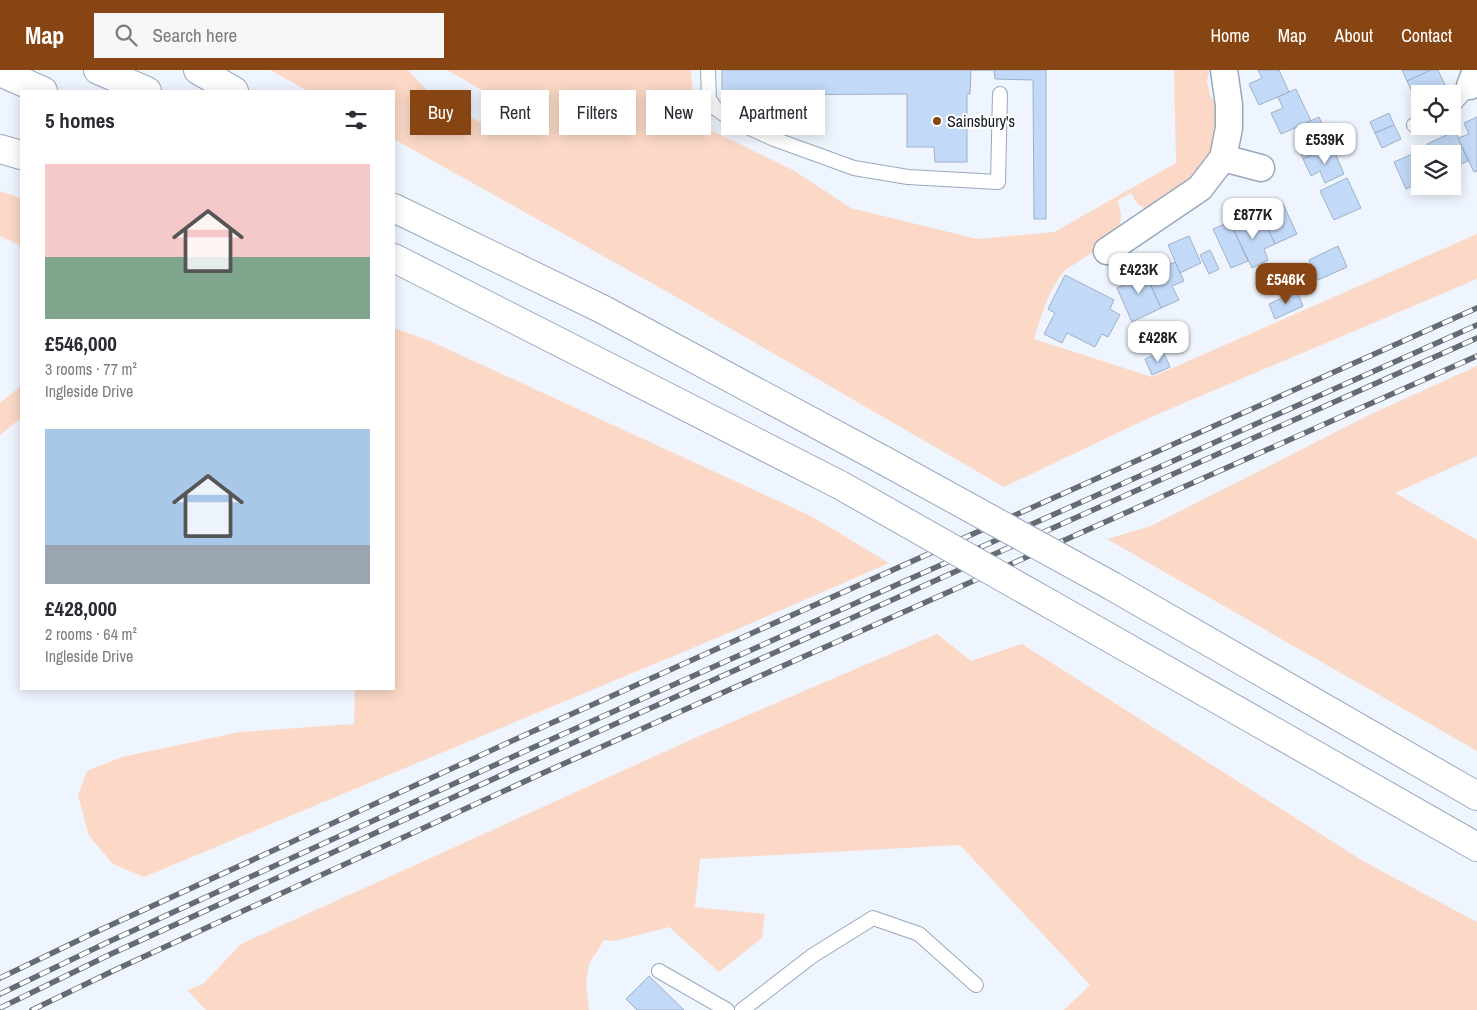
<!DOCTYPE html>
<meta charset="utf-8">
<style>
body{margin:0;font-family:"Archivo Narrow",sans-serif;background:#f7f7f7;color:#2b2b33;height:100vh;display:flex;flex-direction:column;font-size:19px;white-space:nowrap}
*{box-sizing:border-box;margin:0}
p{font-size:16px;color:#7c7c81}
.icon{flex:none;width:28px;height:28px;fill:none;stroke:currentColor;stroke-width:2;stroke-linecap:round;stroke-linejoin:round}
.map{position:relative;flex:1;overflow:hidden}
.drawer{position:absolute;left:20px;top:20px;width:375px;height:600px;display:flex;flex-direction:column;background:#fff;border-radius:0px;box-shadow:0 2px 12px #0003}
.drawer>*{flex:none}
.banner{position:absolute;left:410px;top:20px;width:475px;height:45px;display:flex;gap:10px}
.buttons{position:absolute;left:1411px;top:15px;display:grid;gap:10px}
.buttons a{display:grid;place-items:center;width:50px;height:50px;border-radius:0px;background:#fff;box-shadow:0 2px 12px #0003;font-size:25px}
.price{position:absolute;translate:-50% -42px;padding:0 11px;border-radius:10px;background:#fff;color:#222;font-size:16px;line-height:32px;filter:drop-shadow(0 1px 2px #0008)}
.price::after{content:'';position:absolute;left:50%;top:30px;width:15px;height:11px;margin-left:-8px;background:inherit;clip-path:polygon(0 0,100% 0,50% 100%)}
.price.selected{background:#874513;color:#fff}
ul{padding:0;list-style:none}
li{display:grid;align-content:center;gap:10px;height:265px;padding:0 25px}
li span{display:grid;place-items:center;height:155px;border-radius:0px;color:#555}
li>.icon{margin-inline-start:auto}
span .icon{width:90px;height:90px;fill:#fffc;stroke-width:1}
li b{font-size:21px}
h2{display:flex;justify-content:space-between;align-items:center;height:60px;padding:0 25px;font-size:21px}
.chip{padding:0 18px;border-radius:0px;background:#fff;box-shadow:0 2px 12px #0003;font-size:18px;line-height:45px}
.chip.selected{background:#874513;color:#fff}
header{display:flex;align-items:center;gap:30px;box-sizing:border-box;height:70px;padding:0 25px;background:#874513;color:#fff}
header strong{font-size:24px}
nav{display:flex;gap:28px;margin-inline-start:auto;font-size:18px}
.search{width:350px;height:45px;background:#f7f7f7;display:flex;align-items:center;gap:12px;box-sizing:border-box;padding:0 18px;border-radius:0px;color:#7c7c81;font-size:19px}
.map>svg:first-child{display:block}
.green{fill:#fbd9c6}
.building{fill:#c2d9f7;stroke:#a0b0c5}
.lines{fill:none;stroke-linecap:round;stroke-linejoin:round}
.service-casing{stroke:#98a8bd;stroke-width:16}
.minor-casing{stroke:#98a8bd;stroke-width:29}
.motorway-casing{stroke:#98a8bd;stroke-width:30}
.service{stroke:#fff;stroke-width:14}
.minor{stroke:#fff;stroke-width:26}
.motorway{stroke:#fff;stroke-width:28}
.rail-casing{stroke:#656b73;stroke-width:5.5}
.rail{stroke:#fff;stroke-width:4;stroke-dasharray:11;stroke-linecap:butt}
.motorway-bridge-casing{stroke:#98a8bd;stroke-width:30;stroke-linecap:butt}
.motorway-bridge{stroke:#fff;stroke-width:28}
.poi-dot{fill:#874513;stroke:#fff;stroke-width:2}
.labels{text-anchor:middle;stroke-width:4;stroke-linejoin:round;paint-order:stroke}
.poi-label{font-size:16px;fill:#151b22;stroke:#fff;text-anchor:start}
</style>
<header>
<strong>Map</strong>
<div class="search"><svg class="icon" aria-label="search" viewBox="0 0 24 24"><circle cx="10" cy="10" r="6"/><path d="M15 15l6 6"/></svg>Search here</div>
<nav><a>Home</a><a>Map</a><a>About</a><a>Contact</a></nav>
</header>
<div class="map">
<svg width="1477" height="940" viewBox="0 0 1477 940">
<rect width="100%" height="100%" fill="#eff5fe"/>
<g class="green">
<path d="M 270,0 L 408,0 L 438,32 L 508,65 L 532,49 L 447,0 L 691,0 L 694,52 L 793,100 L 851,138 L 977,169 L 1054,162 L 1176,93 L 1174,0 L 1209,0 L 1207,11 L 1210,25 L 1216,35 L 1219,44 L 1209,94 L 1154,140 C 1140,137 1138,136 1131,123 L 1117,131 C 1132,161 1101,178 1079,191 C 1074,195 1067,198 1063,202 C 1048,222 1041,246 1034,269 L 1152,307 L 1477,164 L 1477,209 L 1151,347 L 1004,417 L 671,224 L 394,69 L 394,21 L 308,21 Z"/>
<path d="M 0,121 L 21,128 L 21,176 L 0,166 Z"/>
<path d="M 394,258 L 430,271 L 811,446 L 889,493 L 731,562 L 144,807 L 113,794 L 89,766 L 78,725 L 87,701 L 122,687 L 240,662 L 354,654 L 355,619 L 394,619 Z"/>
<path d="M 1477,296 L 1477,386 L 1395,423 L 1477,470 L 1477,681 L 1107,469 L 1151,456 L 1371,344 Z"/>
<path d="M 21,316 L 21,348 L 0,365 L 0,333 Z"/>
<path d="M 937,564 L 971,591 L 1022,574 L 1363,791 L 1477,852 L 1477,940 L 1064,940 L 1090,915 L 960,775 L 700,789 L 695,837 L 765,844 L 762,868 L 719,902 L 669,857 L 615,871 L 604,870 L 589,894 L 586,914 L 589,940 L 206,940 L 187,920 L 203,914 L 241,874 L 697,667 Z"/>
</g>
<g class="building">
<path d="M 722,0 L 1046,0 L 1046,149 L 1034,149 L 1033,10 L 995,9 L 994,0 L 971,0 L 970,24 L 967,24 L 967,92 L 935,92 L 934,77 L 907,77 L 907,24 L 722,25 Z"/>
<path d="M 1258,0 L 1279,0 L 1289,22 L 1259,35 L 1249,14 L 1262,8 Z"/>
<path d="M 1402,0 L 1431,0 L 1407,11 Z"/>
<path d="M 1431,0 L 1438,0 L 1445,15 L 1425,24 L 1420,24 L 1420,26 L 1415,28 L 1407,11 Z"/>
<path d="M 1296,19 L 1311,51 L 1281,64 L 1271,43 L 1283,38 L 1278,27 Z"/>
<path d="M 1389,43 L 1394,55 L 1375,63 L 1370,52 Z"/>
<path d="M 1319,47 L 1324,58 L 1336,53 L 1344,70 L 1303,89 L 1295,71 L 1304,67 L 1299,56 Z"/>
<path d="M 1477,47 L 1477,101 L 1474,102 L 1458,68 L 1469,64 L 1464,53 Z"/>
<path d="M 1394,55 L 1401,69 L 1382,78 L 1375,63 Z"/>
<path d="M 1455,61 L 1468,91 L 1452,98 L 1452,84 L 1432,84 L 1427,74 Z"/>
<path d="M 1332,76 L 1344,104 L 1325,113 L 1320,101 L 1311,106 L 1303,89 Z"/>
<path d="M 1424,79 L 1426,84 L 1420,84 L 1420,112 L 1406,119 L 1394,92 Z"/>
<path d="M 1347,108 L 1361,138 L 1334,150 L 1320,121 Z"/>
<path d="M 1283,134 L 1297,164 L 1275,174 L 1261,144 Z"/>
<path d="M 1248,144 L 1255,161 L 1266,155 L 1275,174 L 1264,179 L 1268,190 L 1252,198 L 1230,152 Z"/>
<path d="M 1230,152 L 1248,191 L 1231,198 L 1213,159 Z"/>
<path d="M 1189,166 L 1201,193 L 1180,203 L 1168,175 Z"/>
<path d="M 1338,176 L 1347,197 L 1318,210 L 1309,190 Z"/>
<path d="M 1210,180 L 1219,199 L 1209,204 L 1200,185 Z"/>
<path d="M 1159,188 L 1163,197 L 1175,192 L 1184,211 L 1172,216 L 1179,230 L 1161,238 L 1142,196 Z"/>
<path d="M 1142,196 L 1161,238 L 1132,252 L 1117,218 L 1129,213 L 1125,204 Z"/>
<path d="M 1065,205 L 1114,230 L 1110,239 L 1120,245 L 1108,267 L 1102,264 L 1095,277 L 1067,263 L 1062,273 L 1044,264 L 1055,243 L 1048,239 Z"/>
<path d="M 1297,221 L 1303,236 L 1275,249 L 1269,234 Z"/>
<path d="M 1163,281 L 1170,297 L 1152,305 L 1145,289 Z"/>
<path d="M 649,906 L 684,940 L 637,940 L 626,929 Z"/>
</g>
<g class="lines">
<defs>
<g id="service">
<path d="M 708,0 L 709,29 L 715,38 L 732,50 L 774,69 L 854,98 L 908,107 L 998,112 L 1000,24"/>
<path d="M 1452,37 L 1470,16"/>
<path d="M 1414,55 L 1420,52"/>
<path d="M 659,901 L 727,940"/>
<path d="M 742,940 L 812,886 L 873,848 L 919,864 L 976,915"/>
</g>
<g id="minor">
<path d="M 1470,16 L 1476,0"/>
<path d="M 1223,88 L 1261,98"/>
<path d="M 1107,181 L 1200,118 L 1223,88 L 1229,58 L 1229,35 L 1224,0"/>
</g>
<g id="motorway">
<path d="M 98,0 L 147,21"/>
<path d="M 198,0 L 234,21"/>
<path d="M 0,2 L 43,21"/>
<path d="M 0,79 L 21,85"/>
<path d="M 394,138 L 602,239 L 883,390"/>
<path d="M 394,188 L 840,415"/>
<path d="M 1112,516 L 1477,726"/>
<path d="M 1050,534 L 1477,777"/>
</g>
</defs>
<use href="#service" class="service-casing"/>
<use href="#minor" class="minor-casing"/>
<use href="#motorway" class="motorway-casing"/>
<use href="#service" class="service"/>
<use href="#minor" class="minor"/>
<use href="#motorway" class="motorway"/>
<defs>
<g id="rail">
<path d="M 0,908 L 100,860 L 527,664 L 1477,238"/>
<path d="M 0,924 L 106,873 L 532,678 L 1477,255"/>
<path d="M 0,938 L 111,884 L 537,689 L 1477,268"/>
<path d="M 32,940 L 117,899 L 543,703 L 1477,286"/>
</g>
</defs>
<use href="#rail" class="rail-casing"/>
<use href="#rail" class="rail"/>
<defs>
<g id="motorway-bridge">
<path d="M 883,390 L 1112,516"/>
<path d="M 840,415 L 1050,534"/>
</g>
</defs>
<use href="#motorway-bridge" class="motorway-bridge-casing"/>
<use href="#motorway-bridge" class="motorway-bridge"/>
</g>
<circle class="poi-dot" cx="937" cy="51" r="5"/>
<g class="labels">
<g class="poi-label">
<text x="947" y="57">Sainsbury's</text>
</g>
</g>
</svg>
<div class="buttons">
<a><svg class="icon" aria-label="locate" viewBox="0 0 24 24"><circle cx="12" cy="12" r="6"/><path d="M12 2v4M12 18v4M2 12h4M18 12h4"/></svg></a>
<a><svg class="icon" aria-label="layers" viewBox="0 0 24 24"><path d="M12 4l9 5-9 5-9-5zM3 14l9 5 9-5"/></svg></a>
</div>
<b class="price" style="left:1325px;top:95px">£539K</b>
<b class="price" style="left:1253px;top:170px">£877K</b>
<b class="price" style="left:1139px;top:225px">£423K</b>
<b class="price selected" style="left:1286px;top:235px">£546K</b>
<b class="price" style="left:1158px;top:293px">£428K</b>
<div class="banner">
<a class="chip selected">Buy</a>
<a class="chip">Rent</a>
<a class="chip">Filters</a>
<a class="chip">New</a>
<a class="chip">Apartment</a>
</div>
<section class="drawer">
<h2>5 homes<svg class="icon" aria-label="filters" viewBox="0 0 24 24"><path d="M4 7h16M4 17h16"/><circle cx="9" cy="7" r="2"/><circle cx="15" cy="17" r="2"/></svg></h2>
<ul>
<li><span style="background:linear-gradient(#f6c9c9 60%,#7fa58c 0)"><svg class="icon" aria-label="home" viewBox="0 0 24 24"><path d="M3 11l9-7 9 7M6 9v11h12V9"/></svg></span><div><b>£546,000</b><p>3 rooms · 77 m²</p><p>Ingleside Drive</p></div></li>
<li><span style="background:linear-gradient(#a9c7e8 75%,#9aa5b1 0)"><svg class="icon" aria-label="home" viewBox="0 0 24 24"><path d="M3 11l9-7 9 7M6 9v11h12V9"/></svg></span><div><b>£428,000</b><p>2 rooms · 64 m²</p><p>Ingleside Drive</p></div></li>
</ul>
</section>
</div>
